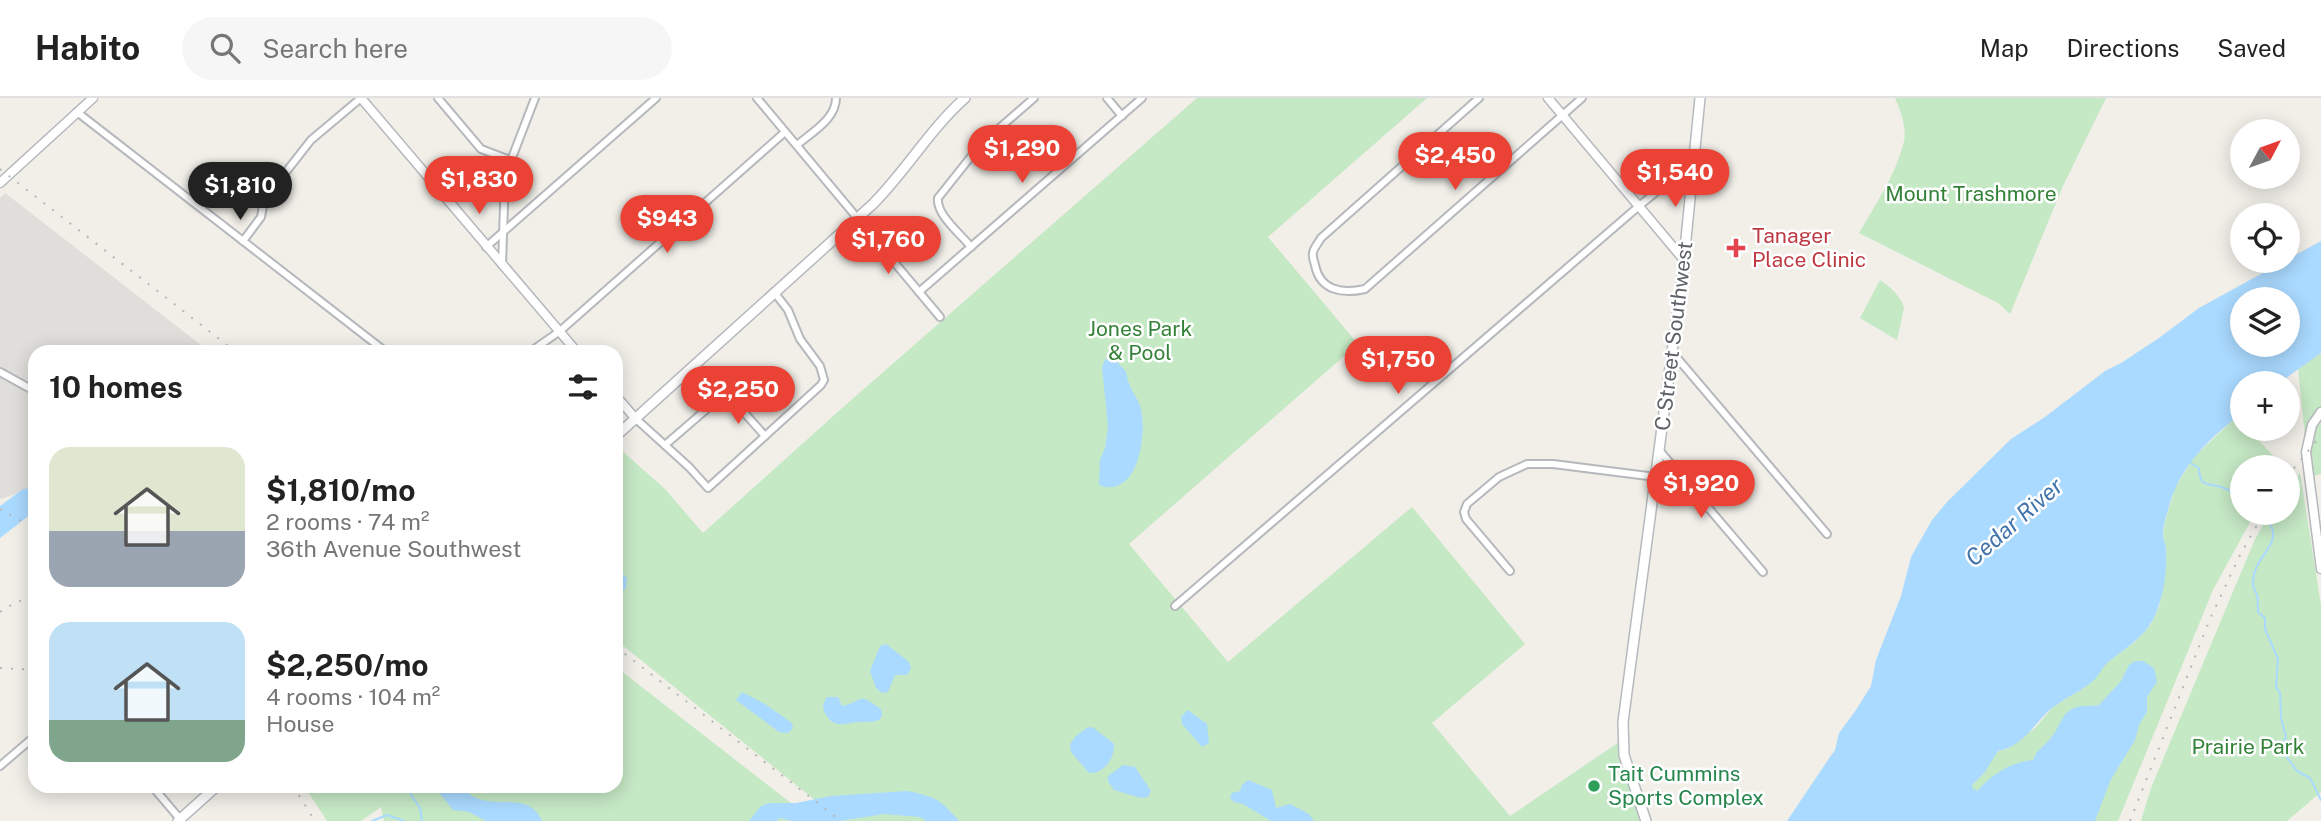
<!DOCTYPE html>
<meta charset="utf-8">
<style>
body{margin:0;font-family:"Public Sans",sans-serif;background:#f6f6f6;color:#222;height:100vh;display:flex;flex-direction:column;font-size:26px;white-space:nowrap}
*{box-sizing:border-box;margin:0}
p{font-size:23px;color:#767676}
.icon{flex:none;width:38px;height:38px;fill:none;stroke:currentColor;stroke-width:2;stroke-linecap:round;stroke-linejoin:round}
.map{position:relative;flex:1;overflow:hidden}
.details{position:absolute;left:28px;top:247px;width:595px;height:448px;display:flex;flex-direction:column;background:#fff;border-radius:21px;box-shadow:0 4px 18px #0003}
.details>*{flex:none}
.needle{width:46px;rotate:49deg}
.fabs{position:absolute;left:2230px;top:21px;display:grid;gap:14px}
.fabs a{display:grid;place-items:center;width:70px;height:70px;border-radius:50%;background:#fff;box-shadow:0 4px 18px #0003;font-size:35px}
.price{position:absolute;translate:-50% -60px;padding:0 16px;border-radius:24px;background:#ea4335;color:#fff;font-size:23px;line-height:46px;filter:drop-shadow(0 2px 4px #0008)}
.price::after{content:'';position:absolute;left:50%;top:42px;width:21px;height:16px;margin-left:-10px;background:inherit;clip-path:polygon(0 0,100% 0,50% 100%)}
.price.selected{background:#222;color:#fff}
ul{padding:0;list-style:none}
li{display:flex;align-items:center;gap:21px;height:175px;padding:0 21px}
li span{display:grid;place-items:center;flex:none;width:196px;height:140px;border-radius:21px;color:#555}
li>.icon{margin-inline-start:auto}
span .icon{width:84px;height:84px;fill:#fffc;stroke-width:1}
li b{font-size:30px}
h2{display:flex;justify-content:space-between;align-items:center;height:84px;padding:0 21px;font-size:30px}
header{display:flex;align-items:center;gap:42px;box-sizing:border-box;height:98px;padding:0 35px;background:#fff;border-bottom:2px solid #e0e0e0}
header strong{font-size:33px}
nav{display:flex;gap:38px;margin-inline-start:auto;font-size:24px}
.search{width:490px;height:63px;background:#f6f6f6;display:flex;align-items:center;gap:18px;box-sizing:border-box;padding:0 24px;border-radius:38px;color:#767676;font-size:26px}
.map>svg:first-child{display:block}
.industrial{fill:#e0deda}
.green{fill:#c5e8c5}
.water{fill:#aadaff;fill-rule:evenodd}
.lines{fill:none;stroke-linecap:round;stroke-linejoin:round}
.stream{stroke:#aadaff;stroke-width:2}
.minor-casing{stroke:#b5b8bc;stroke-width:10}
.tertiary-casing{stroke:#b5b8bc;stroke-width:11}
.secondary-casing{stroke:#b6babf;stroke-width:12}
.minor{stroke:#fff;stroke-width:6}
.tertiary{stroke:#fff;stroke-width:8}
.secondary{stroke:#fff;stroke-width:9}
.rail{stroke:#b6b7b8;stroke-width:2;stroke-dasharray:2 9;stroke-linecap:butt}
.health-dot{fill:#e0444e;stroke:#fff;stroke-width:2.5}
.leisure-dot{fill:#2e9e5b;stroke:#fff;stroke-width:2.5}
.labels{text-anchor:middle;stroke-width:5;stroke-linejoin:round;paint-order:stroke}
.park-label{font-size:21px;fill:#348238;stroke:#fff}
.health-label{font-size:21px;fill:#be3a42;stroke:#fff;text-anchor:start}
.street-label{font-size:21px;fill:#5f6368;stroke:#fff}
.leisure-label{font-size:21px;fill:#27864d;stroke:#fff;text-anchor:start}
.water-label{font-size:23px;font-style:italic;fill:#4174aa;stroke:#fff}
</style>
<header>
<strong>Habito</strong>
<div class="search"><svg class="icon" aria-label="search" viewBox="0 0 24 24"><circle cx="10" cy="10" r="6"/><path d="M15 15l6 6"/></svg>Search here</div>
<nav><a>Map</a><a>Directions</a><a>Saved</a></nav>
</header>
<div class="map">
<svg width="2321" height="723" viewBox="0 0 2321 723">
<rect width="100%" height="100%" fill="#f1efe8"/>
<path class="industrial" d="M 5,95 L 210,254 L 35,254 L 35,390 L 0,401 L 0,100 Z"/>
<g class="green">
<path d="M 1197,0 L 1427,0 L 1268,139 L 1358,246 L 1129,446 L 1228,564 L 1412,409 L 1525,546 L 1432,625 L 1510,718 L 1622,642 L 1646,723 L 841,723 L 616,542 L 616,357 L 621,352 L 665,391 L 703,435 L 841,311 Z"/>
<path d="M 1895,0 L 2106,0 L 2063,88 L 2010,216 L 1998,205 L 1859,135 C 1875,107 1895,78 1903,47 C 1908,33 1901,13 1895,0 Z"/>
<path d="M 1880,182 C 1889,188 1901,198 1904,210 L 1897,242 L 1860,220 Z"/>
<path d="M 2321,255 L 2321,376 L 2309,379 L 2298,270 Z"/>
<path d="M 2236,319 L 2242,325 L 2242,331 L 2248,331 L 2284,369 L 2242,369 L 2242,415 L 2255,415 L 2213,492 L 2118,723 L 1945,723 L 1998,653 L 2007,651 L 2035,630 L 2054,608 L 2084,590 L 2096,579 L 2102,568 L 2135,544 L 2151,526 L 2160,506 L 2166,452 L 2163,438 L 2165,423 L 2175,390 L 2194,359 Z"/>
<path d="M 2300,375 L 2321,507 L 2321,694 L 2287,723 L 2141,723 L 2151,690 L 2255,441 L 2270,415 L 2287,415 L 2287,391 Z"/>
<path d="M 616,569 L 814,723 L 384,723 L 381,709 L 361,723 L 327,723 L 304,688 L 616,688 Z"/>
</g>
<g class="water">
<path d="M 2321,143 L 2321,255 L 2279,285 L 2242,285 L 2242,315 C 2210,340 2182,366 2170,405 C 2167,416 2163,426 2163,437 C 2163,442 2166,447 2166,452 C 2168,473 2162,508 2151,525 C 2141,541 2126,550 2112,561 C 2104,566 2101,574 2095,581 C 2084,592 2068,598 2055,608 C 2035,622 2026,648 1998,653 L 1985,674 L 1972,687 L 1973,691 L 1979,693 L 1979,691 C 1993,676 2011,664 2033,662 C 2036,651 2047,647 2053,637 C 2060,628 2061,617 2072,611 C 2081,606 2090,609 2099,607 L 2121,583 L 2129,567 L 2135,563 L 2143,563 L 2154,570 L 2157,584 L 2147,599 L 2147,614 L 2139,627 L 2135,642 L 2110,683 L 2095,723 L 1787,723 L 1830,659 L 1835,652 L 1839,635 L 1856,612 L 1871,588 L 1876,562 L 1901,498 L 1911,459 L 1932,422 L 1947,404 L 2011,341 L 2045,319 L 2105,273 L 2121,265 L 2159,240 L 2199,210 ZM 2242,201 L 2287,201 L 2287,247 L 2242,247 Z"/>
<path d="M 1111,258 L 1116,261 C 1118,267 1123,269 1126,274 C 1127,277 1127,282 1129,285 C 1131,292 1136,298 1139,305 C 1147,324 1142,370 1125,383 C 1117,390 1108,391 1099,387 L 1099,384 L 1100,362 L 1105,350 L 1108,329 L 1102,269 L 1105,262 Z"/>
<path d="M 35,389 L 35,413 L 0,440 L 0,408 L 23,391 Z"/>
<path d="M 616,470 L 627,480 L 626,490 L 616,500 Z"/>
<path d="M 886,546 L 909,564 L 911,570 L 907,577 L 895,577 L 888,594 L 882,595 L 876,590 L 870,573 L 880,548 Z"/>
<path d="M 742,594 L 765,606 L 792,625 L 793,630 L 788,635 L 779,634 L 736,602 Z"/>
<path d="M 827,599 L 838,599 L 842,608 C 865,603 856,593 881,611 L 882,618 L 879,622 C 872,624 869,624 862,624 C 848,623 835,634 825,615 C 822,609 823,605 827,599 Z"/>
<path d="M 1188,612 L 1207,626 L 1209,645 L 1202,649 L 1182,626 L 1181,619 Z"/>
<path d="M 1088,629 L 1094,630 L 1114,646 C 1115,660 1104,676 1089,675 L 1071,654 L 1070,646 L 1076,638 Z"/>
<path d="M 1123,667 L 1135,669 L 1151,693 L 1148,699 L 1141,700 L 1114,692 L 1108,683 L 1108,678 Z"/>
<path d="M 1248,682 L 1272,692 L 1276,710 L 1290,706 L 1309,716 L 1314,723 L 1271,723 L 1243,706 L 1234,704 L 1230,700 L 1232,695 L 1240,693 L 1242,687 Z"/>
<path d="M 434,688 C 441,688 454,685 461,688 C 466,690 469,697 474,699 C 498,711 529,693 542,723 L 486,723 L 469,714 L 453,712 Z"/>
<path d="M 907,693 C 936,699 940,701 959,723 L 926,723 L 920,719 L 884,716 L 840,723 L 793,723 L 780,720 L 776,723 L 749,723 L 761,708 L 769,705 L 796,705 L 831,698 Z"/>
</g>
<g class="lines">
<g class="stream">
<path d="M 2190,365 L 2199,370 C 2200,390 2206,384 2221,389 C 2228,391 2235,396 2242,400"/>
<path d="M 2263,415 C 2291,448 2252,454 2253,486 C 2253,489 2256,494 2257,497 C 2258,502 2258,509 2258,514 L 2265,520 L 2265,531 L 2278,561 L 2276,589 L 2280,595 L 2281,620 L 2286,639 L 2283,646 L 2286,658 L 2297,673 L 2310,680 L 2321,702"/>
<path d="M 414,688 L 408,692 L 420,710 L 422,723"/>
<path d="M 372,723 L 387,717 L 404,723"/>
</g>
<defs>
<g id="minor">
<path d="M 438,0 L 481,51 L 510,62"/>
<path d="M 757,0 L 940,219"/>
<path d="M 1107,0 L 1122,18"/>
<path d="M 1479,0 L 1321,140 C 1319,144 1313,151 1313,155 C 1312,159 1314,163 1315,167 C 1320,193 1343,196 1365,191 L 1582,0"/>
<path d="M 77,14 L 386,254"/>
<path d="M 797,47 C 812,34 836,21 836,0"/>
<path d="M 243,143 L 261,119 L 264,102 L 311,42 L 361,0"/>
<path d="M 486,149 L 656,0"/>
<path d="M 971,149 C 961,136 936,117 938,100 L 981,46 L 1034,0"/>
<path d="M 502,167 L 505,78 L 535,0"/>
<path d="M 919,194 L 1142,0"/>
<path d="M 530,254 L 560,233 L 785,34"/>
<path d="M 1672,254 L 1827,436"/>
<path d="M 0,274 L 29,290"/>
<path d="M 635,320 L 689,369 L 708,390 L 821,287 L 824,282 L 820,268 L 800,241 L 788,212 L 774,194"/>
<path d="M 665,347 L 716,303 L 726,298 L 732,301 L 765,338"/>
<path d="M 1659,352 L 1763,474"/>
<path d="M 1510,473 L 1466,421 L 1464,414 L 1467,406 L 1499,379 L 1527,366 L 1553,366 L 1656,379"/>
<path d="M 1175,508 L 1639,108 L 1694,63"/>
<path d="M 0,668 L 35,638"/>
<path d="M 152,688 L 180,721"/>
</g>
<g id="tertiary">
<path d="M 361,0 L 577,254"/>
<path d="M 1548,0 L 1684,162"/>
<path d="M 0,85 L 93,0"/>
<path d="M 616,298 L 635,320"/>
<path d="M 2321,314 L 2312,327 L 2306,354 L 2321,471"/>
</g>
<g id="secondary">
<path d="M 616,338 L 873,106 C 906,73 930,31 965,0"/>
<path d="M 178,723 L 217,688"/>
<path d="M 1646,723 L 1624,657 L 1623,624 L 1683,171 L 1700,0"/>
</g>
</defs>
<use href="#minor" class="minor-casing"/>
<use href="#tertiary" class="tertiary-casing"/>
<use href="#secondary" class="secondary-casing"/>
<use href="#minor" class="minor"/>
<use href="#tertiary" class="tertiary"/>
<use href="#secondary" class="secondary"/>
<g class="rail">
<path d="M 0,71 L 236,254"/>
<path d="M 2287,379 L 2321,337"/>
<path d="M 0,411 L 35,431"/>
<path d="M 0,514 L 13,506 L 35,497"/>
<path d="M 616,549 L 841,723"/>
<path d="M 0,570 L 35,572"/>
<path d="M 293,688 L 315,723"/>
<path d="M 2130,723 L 2210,521 L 2240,457 L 2264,415"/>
</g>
</g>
<path class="health-dot" d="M1732.5 139.5h7v7h7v7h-7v7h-7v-7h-7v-7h7z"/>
<circle class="leisure-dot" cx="1594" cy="688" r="7"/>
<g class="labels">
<g class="park-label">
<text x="1971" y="103">Mount Trashmore</text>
<text x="1140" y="238">Jones Park<tspan x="1140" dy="24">&amp; Pool</tspan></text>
<text x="2248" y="656">Prairie Park</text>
</g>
<g class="health-label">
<text x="1752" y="145">Tanager<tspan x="1752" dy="24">Place Clinic</tspan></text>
</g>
<g class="street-label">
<text transform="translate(1674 238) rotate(-83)" y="7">C Street Southwest</text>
</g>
<g class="leisure-label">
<text x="1608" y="683">Tait Cummins<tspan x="1608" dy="24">Sports Complex</tspan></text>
</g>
<g class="water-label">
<text transform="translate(2014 424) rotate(-41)" y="8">Cedar River</text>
</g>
</g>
</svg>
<div class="fabs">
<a><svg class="needle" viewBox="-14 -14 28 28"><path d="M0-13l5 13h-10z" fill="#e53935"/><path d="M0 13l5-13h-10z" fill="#767676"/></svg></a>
<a><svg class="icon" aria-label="locate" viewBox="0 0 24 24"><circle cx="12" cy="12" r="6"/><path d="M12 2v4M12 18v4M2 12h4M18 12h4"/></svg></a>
<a><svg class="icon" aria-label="layers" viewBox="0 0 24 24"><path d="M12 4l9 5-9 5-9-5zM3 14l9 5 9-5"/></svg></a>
<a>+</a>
<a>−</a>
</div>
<b class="price" style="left:1022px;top:87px">$1,290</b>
<b class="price" style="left:1455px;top:94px">$2,450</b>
<b class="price" style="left:1675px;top:111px">$1,540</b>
<b class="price" style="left:479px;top:118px">$1,830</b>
<b class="price selected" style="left:240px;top:124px">$1,810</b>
<b class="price" style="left:667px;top:157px">$943</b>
<b class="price" style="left:888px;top:178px">$1,760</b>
<b class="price" style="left:1398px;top:298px">$1,750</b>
<b class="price" style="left:738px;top:328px">$2,250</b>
<b class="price" style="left:1701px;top:422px">$1,920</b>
<section class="details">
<h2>10 homes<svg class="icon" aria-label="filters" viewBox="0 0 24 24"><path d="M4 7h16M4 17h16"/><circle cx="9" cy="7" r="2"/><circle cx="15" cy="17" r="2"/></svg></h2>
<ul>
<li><span style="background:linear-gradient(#dfe7d0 60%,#9aa5b1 0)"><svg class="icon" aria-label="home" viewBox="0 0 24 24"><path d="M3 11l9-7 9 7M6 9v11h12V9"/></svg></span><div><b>$1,810/mo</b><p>2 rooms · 74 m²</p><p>36th Avenue Southwest</p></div></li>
<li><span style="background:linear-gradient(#bfe0f5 70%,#7fa58c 0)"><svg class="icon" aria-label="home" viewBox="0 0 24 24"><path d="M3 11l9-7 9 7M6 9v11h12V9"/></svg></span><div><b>$2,250/mo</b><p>4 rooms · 104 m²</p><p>House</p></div></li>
</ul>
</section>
</div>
